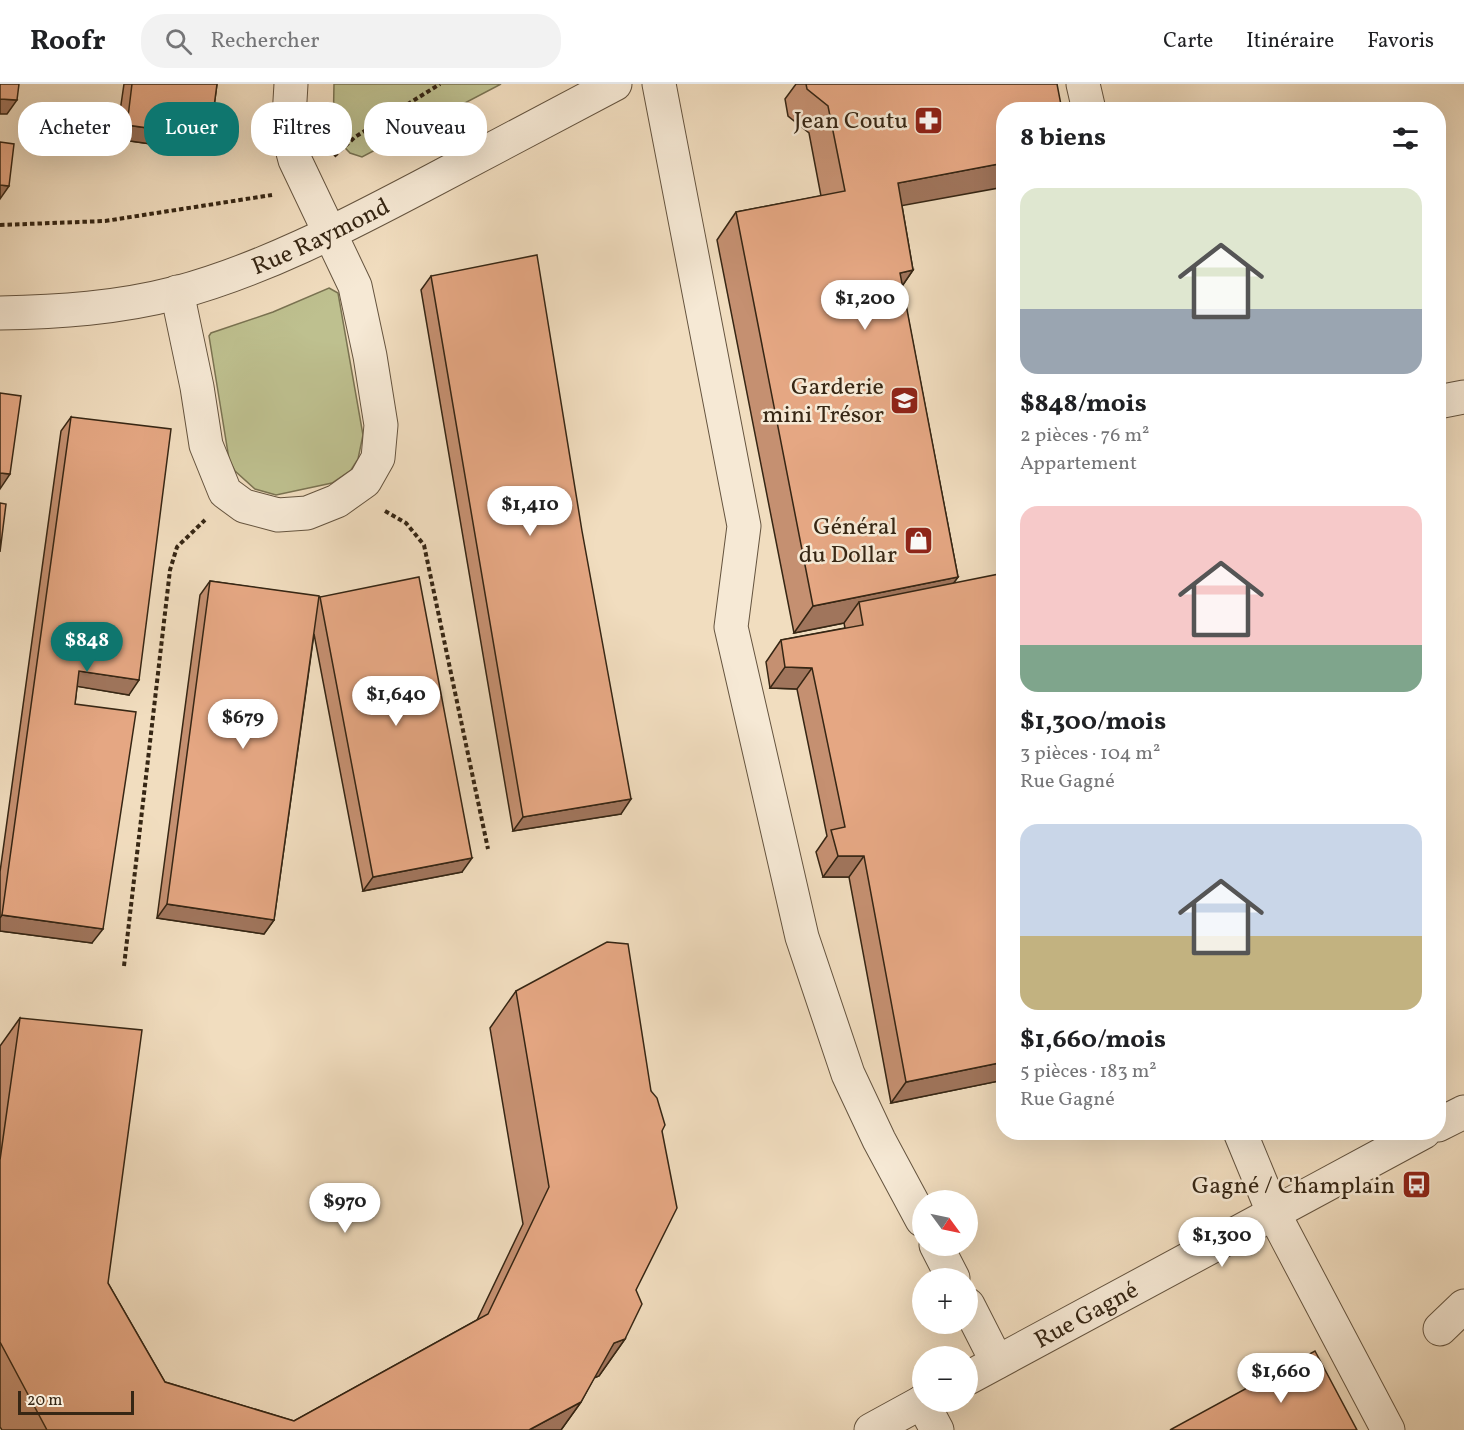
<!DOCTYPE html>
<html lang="fr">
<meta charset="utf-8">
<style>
body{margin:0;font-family:Vollkorn,serif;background:#f2f2f2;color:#202124;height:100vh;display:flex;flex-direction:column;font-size:22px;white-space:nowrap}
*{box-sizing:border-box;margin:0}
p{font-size:20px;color:#757577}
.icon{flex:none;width:33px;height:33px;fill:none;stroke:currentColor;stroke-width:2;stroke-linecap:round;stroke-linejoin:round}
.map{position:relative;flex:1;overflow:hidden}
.panel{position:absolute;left:996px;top:18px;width:450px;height:1038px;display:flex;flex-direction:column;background:#fff;border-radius:24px;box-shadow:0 6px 24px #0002}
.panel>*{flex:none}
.top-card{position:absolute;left:18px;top:18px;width:570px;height:54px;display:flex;gap:12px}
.needle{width:39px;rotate:123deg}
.tools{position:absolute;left:912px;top:1106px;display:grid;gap:12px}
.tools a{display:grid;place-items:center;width:66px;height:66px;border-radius:50%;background:#fff;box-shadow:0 6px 24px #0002;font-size:30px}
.scale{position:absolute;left:18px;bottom:15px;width:116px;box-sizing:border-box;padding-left:6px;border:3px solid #362614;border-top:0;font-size:16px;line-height:21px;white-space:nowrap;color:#362614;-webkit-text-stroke:4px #f6e9d5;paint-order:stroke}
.price{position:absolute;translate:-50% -51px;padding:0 14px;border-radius:21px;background:#fff;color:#222;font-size:20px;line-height:39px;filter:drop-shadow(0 2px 3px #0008)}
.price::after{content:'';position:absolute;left:50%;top:36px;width:18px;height:14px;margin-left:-9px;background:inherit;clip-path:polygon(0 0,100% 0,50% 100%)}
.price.on{background:#0f766e;color:#fff}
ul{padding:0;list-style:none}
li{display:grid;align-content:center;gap:12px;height:318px;padding:0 24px}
li span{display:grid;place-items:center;height:186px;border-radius:18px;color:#555}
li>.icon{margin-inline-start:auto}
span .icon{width:108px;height:108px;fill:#fffc;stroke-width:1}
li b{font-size:26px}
h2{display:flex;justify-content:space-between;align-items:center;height:72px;padding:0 24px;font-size:26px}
.chip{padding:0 21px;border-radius:24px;background:#fff;box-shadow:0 6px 24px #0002;font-size:21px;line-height:54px}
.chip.on{background:#0f766e;color:#fff}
header{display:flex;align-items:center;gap:36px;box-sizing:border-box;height:84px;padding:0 30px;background:#fff;border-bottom:2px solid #e0e0e0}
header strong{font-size:28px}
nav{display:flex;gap:33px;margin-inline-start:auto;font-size:21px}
.search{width:420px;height:54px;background:#f2f2f2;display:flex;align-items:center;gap:15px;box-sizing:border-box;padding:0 21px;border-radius:24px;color:#757577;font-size:22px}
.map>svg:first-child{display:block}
.green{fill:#bec08f;stroke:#7a7352;stroke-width:1.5}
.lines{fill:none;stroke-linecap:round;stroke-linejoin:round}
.minor-casing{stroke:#65543f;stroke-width:35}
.path{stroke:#362614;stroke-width:4;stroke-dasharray:4.5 3;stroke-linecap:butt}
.minor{stroke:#f6e9d5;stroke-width:33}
.wall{fill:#c59071;stroke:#362614;stroke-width:1.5}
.shaded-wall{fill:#a0755c;stroke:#362614;stroke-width:1.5}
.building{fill:#e5a783;stroke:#362614;stroke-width:1.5}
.labels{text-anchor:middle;stroke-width:5;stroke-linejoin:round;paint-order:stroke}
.poi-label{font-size:24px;fill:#362614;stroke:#f6e9d5;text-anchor:end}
.street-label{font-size:24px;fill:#362614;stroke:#f6e9d5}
</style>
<header>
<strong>Roofr</strong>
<div class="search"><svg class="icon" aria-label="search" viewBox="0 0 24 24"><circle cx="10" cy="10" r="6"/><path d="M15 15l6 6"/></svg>Rechercher</div>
<nav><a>Carte</a><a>Itinéraire</a><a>Favoris</a></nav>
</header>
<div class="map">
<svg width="1464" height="1346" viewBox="0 0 1464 1346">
<rect width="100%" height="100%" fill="#f1ddbf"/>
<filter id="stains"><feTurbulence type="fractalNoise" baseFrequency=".00333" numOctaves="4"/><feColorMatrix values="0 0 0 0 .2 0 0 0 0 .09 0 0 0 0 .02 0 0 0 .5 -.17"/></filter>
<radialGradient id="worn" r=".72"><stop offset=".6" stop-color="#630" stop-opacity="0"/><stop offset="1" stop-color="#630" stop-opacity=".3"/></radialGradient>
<g class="green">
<path d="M 334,0 L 501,0 L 362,73 L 350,69 L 333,51 Z"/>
<path d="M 329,204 L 338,209 L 363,351 L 358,375 L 351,386 L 332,399 L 276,411 L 255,405 L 235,387 L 229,375 L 209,252 L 211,249 L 273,228 Z"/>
</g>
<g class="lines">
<defs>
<g id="minor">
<path d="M 659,0 L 744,442 L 731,543 L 802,853 L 848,990 L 879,1056 L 922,1136"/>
<path d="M 1083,0 L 1089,26"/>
<path d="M 177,208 L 197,303 L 206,361 L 225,408 L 244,422 L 278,431 L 307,429 L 337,417 L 365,397 L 378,374 L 381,341 L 370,272 L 355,202 L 295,76 L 288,50 L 291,0"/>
<path id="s1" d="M 0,229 C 59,228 118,224 176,209 C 262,186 344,143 422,102 C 486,68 550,34 615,0"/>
<path d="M 1438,318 L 1464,313"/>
<path d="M 1438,1041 L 1464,1028"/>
<path d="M 1240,1048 L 1273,1128 L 1388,1346"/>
<path d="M 936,1161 L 953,1194"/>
<path d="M 968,1221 L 997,1278"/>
<path d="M 1440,1245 L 1464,1222"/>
<path id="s2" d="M 968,1294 L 1424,1048"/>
<path d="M 922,1318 L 937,1346"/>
<path d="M 871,1346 L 924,1317"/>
</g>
</defs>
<use href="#minor" class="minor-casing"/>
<g class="path">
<path d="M 334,72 L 355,53 L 440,0"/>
<path d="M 0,141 L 105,137 L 272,111"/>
<path d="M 385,427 L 406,439 L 424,461 L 488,765"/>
<path d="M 124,882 L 170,486 L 177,463 L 205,436"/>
</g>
<use href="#minor" class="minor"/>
</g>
<g class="wall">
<path d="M 124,0 L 217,0 L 210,53 L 200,67 L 116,55 Z"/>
<path d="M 796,0 L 1057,0 L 902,122 L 913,186 L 902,202 L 958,493 L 953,499 L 1004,996 L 891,1019 L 849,793 L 823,793 L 816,768 L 827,752 L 797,605 L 770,604 L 766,578 L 781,556 L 845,544 L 844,539 L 794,549 L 717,156 L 736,128 L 821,112 L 809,49 L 788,32 L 785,15 Z"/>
<path d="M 431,192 L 621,730 L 513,747 L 421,206 Z"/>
<path d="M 71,333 L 129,611 L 77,602 L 75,620 L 92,859 L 0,847 L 0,788 L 61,347 Z"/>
<path d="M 210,497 L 320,513 L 462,788 L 363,807 L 314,550 L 274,836 L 264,850 L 157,834 L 200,511 Z"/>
<path d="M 516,907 L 651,1007 L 662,1047 L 636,1206 L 625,1255 L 599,1292 L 594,1294 L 581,1318 L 561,1346 L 2,1346 L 0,1343 L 0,962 L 20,934 L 108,1199 L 165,1298 L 294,1337 L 477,1236 L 523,1140 L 490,944 Z"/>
</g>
<g class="shaded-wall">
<path d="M 0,15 L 17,16 L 7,30 L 0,30 Z"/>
<path d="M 127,41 L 210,53 L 200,67 L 116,55 Z"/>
<path d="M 1004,79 L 1004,103 L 878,126 L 898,99 Z"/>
<path d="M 0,101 L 9,102 L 0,115 Z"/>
<path d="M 913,186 L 894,214 L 900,189 Z"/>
<path d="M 0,389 L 10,390 L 0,405 Z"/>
<path d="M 958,493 L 939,520 L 859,518 L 844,539 L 794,549 L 813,522 Z"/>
<path d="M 785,583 L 812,584 L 797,605 L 770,604 Z"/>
<path d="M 79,587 L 139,596 L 129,611 L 69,601 Z"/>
<path d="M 631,715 L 621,730 L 513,747 L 523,733 Z"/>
<path d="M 838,772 L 864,772 L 849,793 L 823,793 Z"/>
<path d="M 472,774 L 462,788 L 363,807 L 373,793 Z"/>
<path d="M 167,820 L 274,836 L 264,850 L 157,834 Z"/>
<path d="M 2,831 L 103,845 L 92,859 L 0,847 L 0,834 Z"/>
<path d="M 1004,978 L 1004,996 L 891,1019 L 906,998 Z"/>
<path d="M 625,1255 L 599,1292 L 588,1296 L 614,1259 Z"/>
<path d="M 581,1318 L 561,1346 L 529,1346 Z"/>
</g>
<g class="building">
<path d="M 0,0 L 19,0 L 17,16 L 0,15 Z"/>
<path d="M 132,0 L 217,0 L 210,53 L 127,41 Z"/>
<path d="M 806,0 L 1057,0 L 1062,26 L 1004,26 L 1004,79 L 898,99 L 913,186 L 900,189 L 958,493 L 813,522 L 736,128 L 845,107 L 828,22 L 807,5 Z"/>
<path d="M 0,58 L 14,60 L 9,102 L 0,101 Z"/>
<path d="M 537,171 L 582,447 L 631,715 L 523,733 L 431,192 Z"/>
<path d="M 0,309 L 21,312 L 10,390 L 0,389 Z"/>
<path d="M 71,333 L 171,345 L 139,596 L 79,587 L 75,620 L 136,628 L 103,845 L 2,831 Z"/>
<path d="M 0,419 L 6,420 L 0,468 Z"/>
<path d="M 1004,489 L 1004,978 L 906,998 L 864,772 L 838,772 L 831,746 L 845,743 L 812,584 L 785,583 L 781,556 L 863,541 L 859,518 Z"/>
<path d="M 419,493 L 472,774 L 373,793 L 320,513 Z"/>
<path d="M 210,497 L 319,512 L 274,836 L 167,820 Z"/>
<path d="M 607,858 L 628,860 L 651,1007 L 657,1014 L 665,1041 L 662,1047 L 677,1124 L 636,1206 L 642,1220 L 625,1255 L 614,1259 L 581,1318 L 529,1346 L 47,1346 L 0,1258 L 0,1076 L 20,934 L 142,946 L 108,1199 L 165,1298 L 294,1337 L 488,1230 L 549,1103 L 516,907 Z"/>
<path d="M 1315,1267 L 1357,1346 L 1170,1346 Z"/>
</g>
<defs>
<symbol id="pharmacy-square" viewBox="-11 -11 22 22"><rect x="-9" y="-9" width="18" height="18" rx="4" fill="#8f2418" stroke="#f6e9d5"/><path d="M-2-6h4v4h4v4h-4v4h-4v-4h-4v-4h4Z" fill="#fff"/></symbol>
<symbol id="school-square" viewBox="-11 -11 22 22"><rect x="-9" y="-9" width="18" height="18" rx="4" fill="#8f2418" stroke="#f6e9d5"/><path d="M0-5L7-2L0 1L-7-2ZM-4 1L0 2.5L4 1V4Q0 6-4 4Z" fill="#fff"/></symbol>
<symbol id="shop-square" viewBox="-11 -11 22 22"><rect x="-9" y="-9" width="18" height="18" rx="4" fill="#8f2418" stroke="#f6e9d5"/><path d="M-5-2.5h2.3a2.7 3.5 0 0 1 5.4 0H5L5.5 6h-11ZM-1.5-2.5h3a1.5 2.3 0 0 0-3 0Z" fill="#fff"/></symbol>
<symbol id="bus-square" viewBox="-11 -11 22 22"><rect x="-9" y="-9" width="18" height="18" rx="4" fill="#8f2418" stroke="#f6e9d5"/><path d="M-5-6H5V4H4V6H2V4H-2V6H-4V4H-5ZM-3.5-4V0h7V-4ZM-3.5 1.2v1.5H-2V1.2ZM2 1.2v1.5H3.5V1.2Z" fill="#fff"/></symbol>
</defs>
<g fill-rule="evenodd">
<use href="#pharmacy-square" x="912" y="20" width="33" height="33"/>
<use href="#school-square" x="888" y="300" width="33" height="33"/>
<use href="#shop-square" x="902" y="440" width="33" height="33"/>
<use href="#bus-square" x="1400" y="1084" width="33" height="33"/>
</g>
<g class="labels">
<g class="poi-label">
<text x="908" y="44">Jean Coutu</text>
<text x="884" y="310">Garderie<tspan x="884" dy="28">mini Trésor</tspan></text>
<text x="897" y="450">Général<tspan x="897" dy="28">du Dollar</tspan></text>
<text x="1395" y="1109">Gagné / Champlain</text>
</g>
<g class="street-label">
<text dy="8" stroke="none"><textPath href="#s1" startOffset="333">Rue Raymond</textPath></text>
<text dy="8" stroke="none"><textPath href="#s2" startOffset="134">Rue Gagné</textPath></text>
</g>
</g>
<rect width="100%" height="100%" filter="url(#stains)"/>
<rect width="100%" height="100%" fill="url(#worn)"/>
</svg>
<div class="tools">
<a><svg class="needle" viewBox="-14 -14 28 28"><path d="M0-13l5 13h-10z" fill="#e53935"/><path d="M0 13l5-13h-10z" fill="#757577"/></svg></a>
<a>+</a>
<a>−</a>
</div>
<div class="scale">20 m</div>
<b class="price" style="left:865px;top:247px">$1,200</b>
<b class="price" style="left:530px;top:453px">$1,410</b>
<b class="price on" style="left:87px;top:589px">$848</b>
<b class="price" style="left:396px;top:643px">$1,640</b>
<b class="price" style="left:243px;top:666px">$679</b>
<b class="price" style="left:345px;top:1150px">$970</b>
<b class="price" style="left:1222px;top:1184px">$1,300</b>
<b class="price" style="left:1281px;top:1320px">$1,660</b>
<div class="top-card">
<a class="chip">Acheter</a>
<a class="chip on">Louer</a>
<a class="chip">Filtres</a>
<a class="chip">Nouveau</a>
</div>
<section class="panel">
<h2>8 biens<svg class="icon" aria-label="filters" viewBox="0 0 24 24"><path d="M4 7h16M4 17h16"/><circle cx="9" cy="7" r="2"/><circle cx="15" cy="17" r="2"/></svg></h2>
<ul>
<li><span style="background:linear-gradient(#dfe7d0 65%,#9aa5b1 0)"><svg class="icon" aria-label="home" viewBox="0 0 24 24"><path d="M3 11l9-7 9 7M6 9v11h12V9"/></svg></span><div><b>$848/mois</b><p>2 pièces · 76 m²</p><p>Appartement</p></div></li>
<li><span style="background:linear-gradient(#f6c9c9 75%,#7fa58c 0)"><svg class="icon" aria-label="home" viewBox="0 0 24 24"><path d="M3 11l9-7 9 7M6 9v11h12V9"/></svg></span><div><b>$1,300/mois</b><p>3 pièces · 104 m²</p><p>Rue Gagné</p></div></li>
<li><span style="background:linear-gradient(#c9d6e8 60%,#c2b280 0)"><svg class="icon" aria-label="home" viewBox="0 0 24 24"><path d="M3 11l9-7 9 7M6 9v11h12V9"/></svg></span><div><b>$1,660/mois</b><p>5 pièces · 183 m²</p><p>Rue Gagné</p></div></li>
</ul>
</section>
</div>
